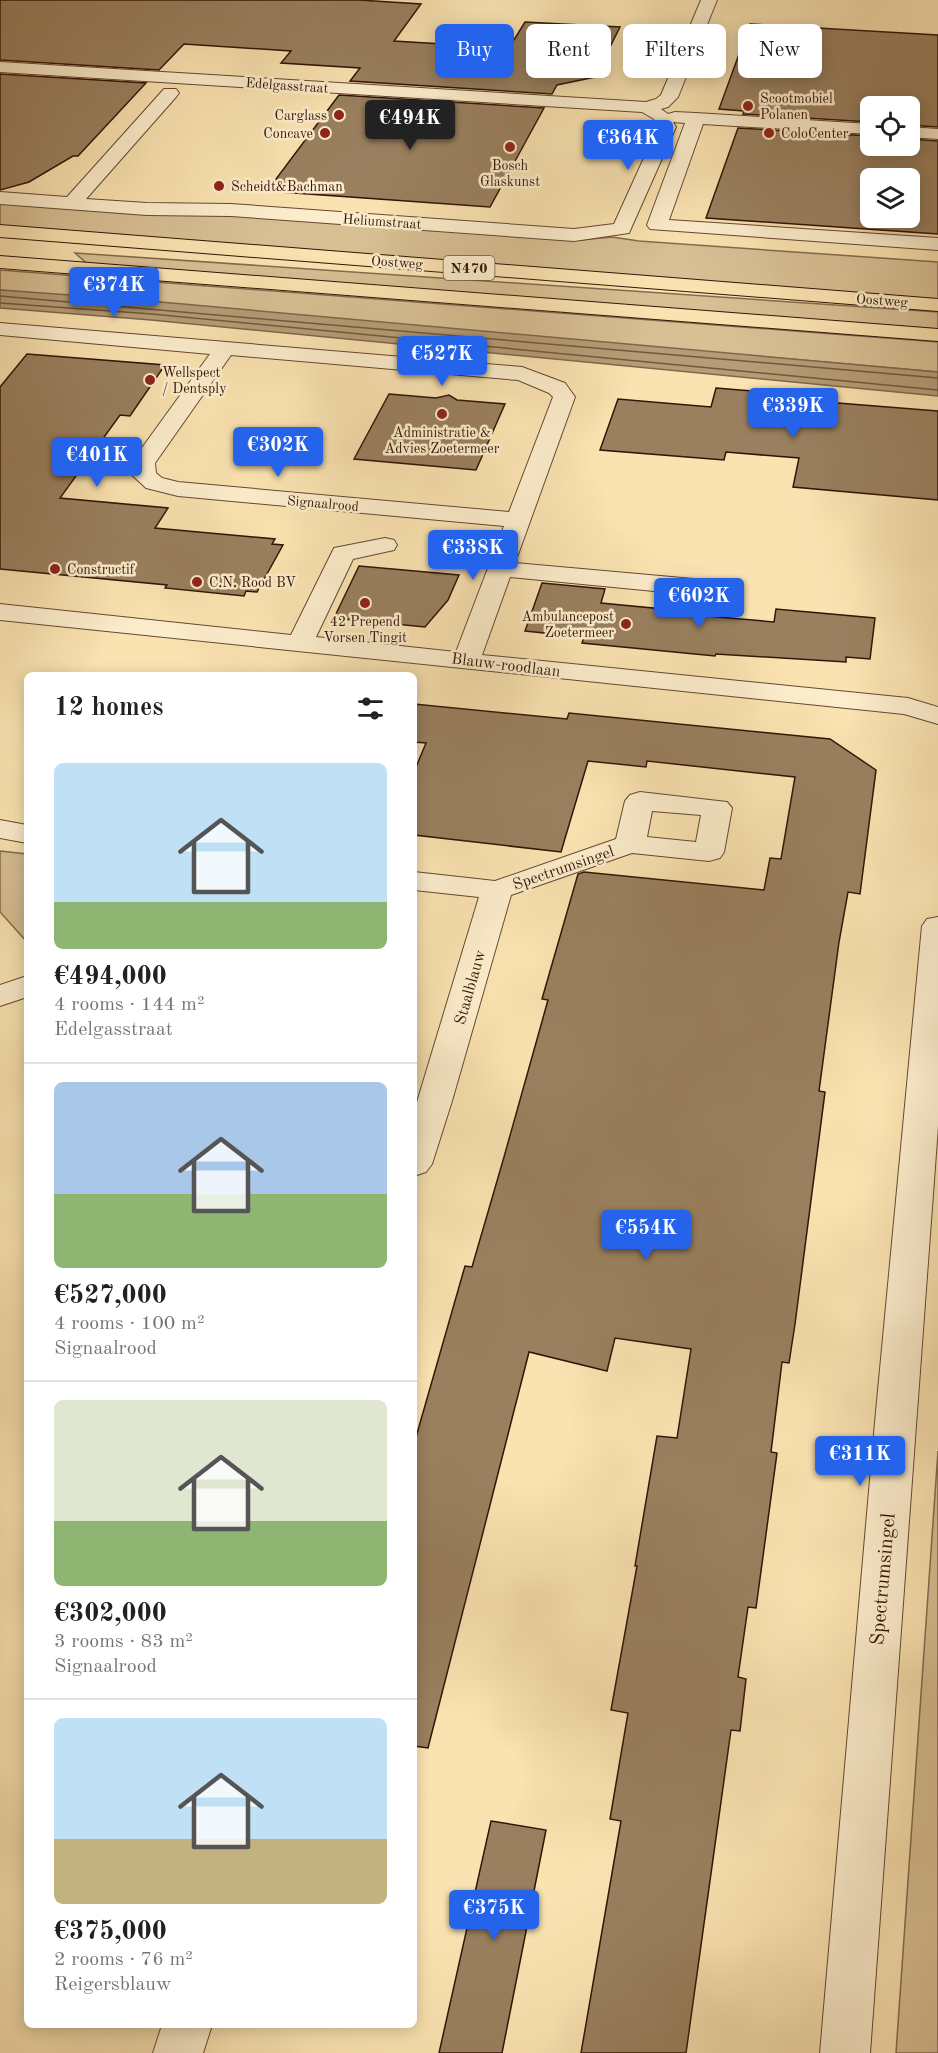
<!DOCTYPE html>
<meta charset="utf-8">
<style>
body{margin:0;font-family:"Old Standard TT",serif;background:#f6f6f6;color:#202124;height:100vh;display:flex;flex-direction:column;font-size:22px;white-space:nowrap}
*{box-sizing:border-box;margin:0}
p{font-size:20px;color:#757577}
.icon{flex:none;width:33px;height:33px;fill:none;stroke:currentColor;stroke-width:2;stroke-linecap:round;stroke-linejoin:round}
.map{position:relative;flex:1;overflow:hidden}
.drawer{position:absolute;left:24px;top:672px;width:393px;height:1356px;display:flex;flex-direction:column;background:#fff;border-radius:9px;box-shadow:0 3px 15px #0003}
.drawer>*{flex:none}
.banner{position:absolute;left:435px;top:24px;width:412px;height:54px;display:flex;gap:12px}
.fabs{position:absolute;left:860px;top:96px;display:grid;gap:12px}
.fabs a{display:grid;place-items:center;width:60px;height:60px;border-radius:9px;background:#fff;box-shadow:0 3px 15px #0003;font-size:30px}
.price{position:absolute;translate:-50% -51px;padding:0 14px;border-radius:6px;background:#2563eb;color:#fff;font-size:20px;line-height:39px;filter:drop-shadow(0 2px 3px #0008)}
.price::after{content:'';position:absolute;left:50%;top:36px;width:18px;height:14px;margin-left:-9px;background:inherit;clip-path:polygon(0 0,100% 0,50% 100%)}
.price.on{background:#222;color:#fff}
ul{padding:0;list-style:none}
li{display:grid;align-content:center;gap:12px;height:318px;padding:0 30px}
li+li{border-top:2px solid #e0e0e0}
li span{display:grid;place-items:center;height:186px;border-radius:9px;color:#555}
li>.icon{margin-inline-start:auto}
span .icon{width:108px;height:108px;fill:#fffc;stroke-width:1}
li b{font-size:26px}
h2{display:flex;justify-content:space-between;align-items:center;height:72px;padding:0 30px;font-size:26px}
.chip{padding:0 21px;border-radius:9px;background:#fff;box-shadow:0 3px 15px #0003;font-size:21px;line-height:54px}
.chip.on{background:#2563eb;color:#fff}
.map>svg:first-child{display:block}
.green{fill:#d8c094;stroke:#866a4d;stroke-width:1.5}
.water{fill:#b69d77;stroke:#82664a;stroke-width:1.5}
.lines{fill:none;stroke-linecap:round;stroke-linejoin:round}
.shore{stroke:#74583e;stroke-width:1.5}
.building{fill:#9a805f;stroke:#331406;stroke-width:1.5;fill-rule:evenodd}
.minor-casing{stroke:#654831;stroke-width:2}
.major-casing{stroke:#331406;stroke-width:2}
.minor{fill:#fcedcc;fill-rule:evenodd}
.major{fill:#fae3b1;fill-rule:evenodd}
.poi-dot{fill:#8f2418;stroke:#fcedcc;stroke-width:2}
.labels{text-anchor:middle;stroke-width:5;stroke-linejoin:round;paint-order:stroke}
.far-street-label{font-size:14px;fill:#331406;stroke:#fcedcc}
.far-poi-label{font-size:14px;fill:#331406;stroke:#fcedcc;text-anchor:start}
.shield{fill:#fcedcc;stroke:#6f5541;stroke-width:1.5}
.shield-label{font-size:15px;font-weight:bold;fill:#331406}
.street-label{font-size:16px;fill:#331406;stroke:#fcedcc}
.near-street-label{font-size:20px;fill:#331406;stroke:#fcedcc}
</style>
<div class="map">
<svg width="938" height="2053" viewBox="0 0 938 2053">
<rect width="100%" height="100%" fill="#fae3b1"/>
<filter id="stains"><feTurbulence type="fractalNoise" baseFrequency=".00333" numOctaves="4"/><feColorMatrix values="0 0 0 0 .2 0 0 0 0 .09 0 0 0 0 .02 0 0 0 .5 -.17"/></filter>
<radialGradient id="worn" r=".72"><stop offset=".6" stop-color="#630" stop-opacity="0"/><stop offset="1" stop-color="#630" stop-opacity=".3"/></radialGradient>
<g class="green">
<path d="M 0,203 L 205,213 L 580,240 L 612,237 L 639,241 L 938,262 L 938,299 L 0,229 Z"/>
<path d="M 75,253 L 938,312 L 938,329 L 91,267 Z"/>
<path d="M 0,270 L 938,342 L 938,372 L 0,290 Z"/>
<path d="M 0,851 L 27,854 L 27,942 L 0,912 Z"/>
<path d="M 938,1451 L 938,2053 L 896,2053 Z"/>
</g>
<path class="water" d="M 0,290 L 127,299 L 938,372 L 938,396 L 151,320 L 0,308 Z"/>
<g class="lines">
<g class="shore">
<path d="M 0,296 L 938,378"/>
<path d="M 0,303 L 152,314 L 938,390"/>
</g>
</g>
<g class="building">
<path d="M 0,0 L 359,0 L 421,4 L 394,41 L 509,48 L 525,22 L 620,27 L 595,77 L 557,85 L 552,94 L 350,81 L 360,68 L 281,63 L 291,51 L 184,44 L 159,70 L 0,60 Z"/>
<path d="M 750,24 L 938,35 L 938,127 L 909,125 L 909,106 L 870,106 L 870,122 L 743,114 L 744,111 L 719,109 Z"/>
<path d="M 0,74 L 146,83 L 78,156 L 73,156 L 29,182 L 0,190 Z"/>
<path d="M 339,95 L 544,108 L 490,207 L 267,191 Z"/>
<path d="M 738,128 L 870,136 L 870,146 L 909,146 L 909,139 L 938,141 L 938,234 L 706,218 ZM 870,178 L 909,178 L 909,218 L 870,218 Z"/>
<path d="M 27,354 L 165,365 L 130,416 L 120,415 L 60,498 L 168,508 L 155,528 L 275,539 L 272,544 L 283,545 L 257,592 L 246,591 L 244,596 L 165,588 L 167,585 L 0,569 L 0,387 Z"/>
<path d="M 716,388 L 814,396 L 813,401 L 938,411 L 938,500 L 793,487 L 799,458 L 726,452 L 724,460 L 600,450 L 618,399 L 711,407 Z"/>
<path d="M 389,394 L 436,398 L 449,395 L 457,400 L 505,404 L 476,470 L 354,459 Z"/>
<path d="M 359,566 L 459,575 L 448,600 L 425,627 L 334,618 Z"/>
<path d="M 542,583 L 605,589 L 601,603 L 663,609 L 662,612 L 774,622 L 776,609 L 875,618 L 870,659 L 846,657 L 846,662 L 716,654 L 715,656 L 582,643 L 584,637 L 525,631 Z"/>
<path d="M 414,704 L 567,719 L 569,713 L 830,739 L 876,770 L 860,894 L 848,892 L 839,942 L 819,1091 L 825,1092 L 795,1324 L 789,1363 L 782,1362 L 771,1452 L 777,1453 L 756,1608 L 748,1607 L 738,1677 L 746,1679 L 740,1731 L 731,1730 L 686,2053 L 581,2053 L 621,1821 L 610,1819 L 628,1713 L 611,1710 L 637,1566 L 635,1566 L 657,1436 L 677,1438 L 691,1349 L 615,1338 L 607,1371 L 529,1352 L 428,1748 L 414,1746 L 414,1444 L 465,1266 L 472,1267 L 504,1157 L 548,1000 L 542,999 L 578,874 L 584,872 L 764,890 L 770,858 L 781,859 L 795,777 L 647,761 L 646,767 L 588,761 L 561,852 L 414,835 L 414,772 L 426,743 L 414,742 Z"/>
<path d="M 491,1821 L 546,1830 L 502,2053 L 439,2053 Z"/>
</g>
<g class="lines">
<defs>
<g id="minor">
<path d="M 701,0 L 717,0 L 678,97 L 668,107 L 661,109 L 668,114 L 675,112 L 696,113 L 870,124 L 870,134 L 703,124 L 669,220 L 938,238 L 938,250 L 650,229 L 647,225 L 685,123 L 673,122 L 676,127 L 629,233 L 574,241 L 231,216 L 147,215 L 0,204 L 0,192 L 67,197 L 164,89 L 176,89 L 179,93 L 176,97 L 86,199 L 147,203 L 231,204 L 574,229 L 614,224 L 658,127 L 654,119 L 642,112 L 0,72 L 0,62 L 646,102 L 656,99 L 661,95 Z"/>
<path d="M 909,127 L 938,129 L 938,139 L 909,137 Z"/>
<path d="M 0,323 L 522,367 L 565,383 L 575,397 L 515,563 L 716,581 L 725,584 L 729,589 L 725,594 L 716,597 L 510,577 L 482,655 L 908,698 L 938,707 L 938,724 L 904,714 L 0,620 L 0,604 L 291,635 L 334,548 L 385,538 L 394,540 L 397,545 L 394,550 L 353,559 L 316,637 L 456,652 L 504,526 L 178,496 L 146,488 L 132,475 L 131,463 L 210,354 L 0,335 ZM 231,355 L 518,380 L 549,393 L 553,397 L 509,512 L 178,482 L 162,478 L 156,473 L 155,463 Z"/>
<path d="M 640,792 L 727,802 L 732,808 L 724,852 L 720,858 L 709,861 L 632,853 L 511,895 L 452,1101 L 432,1164 L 426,1172 L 414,1176 L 414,1112 L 479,897 L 414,890 L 414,872 L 495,881 L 616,839 L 625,801 L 630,795 ZM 652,811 L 701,815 L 696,842 L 647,837 Z"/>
<path d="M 0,820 L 27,825 L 27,843 L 0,838 Z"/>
<path d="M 938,917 L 938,1126 L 870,2053 L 820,2053 L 875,1422 L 922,926 L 927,919 Z"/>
<path d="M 27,976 L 27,997 L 0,1006 L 0,985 Z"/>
<path d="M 162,2025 L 212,2025 L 203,2053 L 153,2053 Z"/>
</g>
<g id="major">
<path d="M 0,225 L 938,299 L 938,311 L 0,237 Z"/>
<path d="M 0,256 L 938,329 L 938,341 L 0,268 Z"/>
</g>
</defs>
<use href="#minor" class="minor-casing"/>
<use href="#major" class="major-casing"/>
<use href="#minor" class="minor"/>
<use href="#major" class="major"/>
</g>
<g class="poi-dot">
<circle cx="748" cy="106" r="6"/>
<circle cx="339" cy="115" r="6"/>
<circle cx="325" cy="133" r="6"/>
<circle cx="769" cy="133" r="6"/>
<circle cx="510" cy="147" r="6"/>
<circle cx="219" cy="186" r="6"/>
<circle cx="150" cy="380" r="6"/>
<circle cx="442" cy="414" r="6"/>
<circle cx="55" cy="569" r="6"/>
<circle cx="197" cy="582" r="6"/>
<circle cx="365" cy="603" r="6"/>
<circle cx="626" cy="624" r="6"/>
</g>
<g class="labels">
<g class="far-street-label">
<text transform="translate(287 85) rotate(4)" y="5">Edelgasstraat</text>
<text transform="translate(382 221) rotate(4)" y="5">Heliumstraat</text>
<text transform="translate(397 262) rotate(4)" y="5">Oostweg</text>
<text transform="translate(882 300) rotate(4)" y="5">Oostweg</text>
<text transform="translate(323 503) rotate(5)" y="5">Signaalrood</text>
</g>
<g class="far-poi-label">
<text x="760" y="103">Scootmobiel<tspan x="760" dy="16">Polanen</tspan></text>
<text x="327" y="120" text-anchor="end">Carglass</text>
<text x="313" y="138" text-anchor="end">Concave</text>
<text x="781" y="138">ColoCenter</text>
<text x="510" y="170" text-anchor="middle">Bosch<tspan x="510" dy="16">Glaskunst</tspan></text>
<text x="231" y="191">Scheidt&amp;Bachman</text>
<text x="162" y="377">Wellspect<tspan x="162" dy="16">/ Dentsply</tspan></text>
<text x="442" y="437" text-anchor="middle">Administratie &amp;<tspan x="442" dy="16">Advies Zoetermeer</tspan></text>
<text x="67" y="574">Constructif</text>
<text x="209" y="587">C.N. Rood BV</text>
<text x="614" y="621" text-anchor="end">Ambulancepost<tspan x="614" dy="16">Zoetermeer</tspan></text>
<text x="365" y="626" text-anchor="middle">42 Prepend<tspan x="365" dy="16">Vorsen Tingit</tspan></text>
</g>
<rect class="shield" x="443.5" y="256" width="51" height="24" rx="4.5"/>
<g class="shield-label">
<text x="469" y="273">N470</text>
</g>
<g class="street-label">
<text transform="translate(506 664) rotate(7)" y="6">Blauw-roodlaan</text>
<text transform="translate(563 867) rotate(-19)" y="6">Spectrumsingel</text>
<text transform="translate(469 987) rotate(-74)" y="6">Staalblauw</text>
</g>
<g class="near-street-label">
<text transform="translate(882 1579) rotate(-85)" y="7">Spectrumsingel</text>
</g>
</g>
<rect width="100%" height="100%" filter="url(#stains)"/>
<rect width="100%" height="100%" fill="url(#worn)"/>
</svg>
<div class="fabs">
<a><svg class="icon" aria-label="locate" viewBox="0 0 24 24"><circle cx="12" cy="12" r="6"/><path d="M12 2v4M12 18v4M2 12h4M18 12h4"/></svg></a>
<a><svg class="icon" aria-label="layers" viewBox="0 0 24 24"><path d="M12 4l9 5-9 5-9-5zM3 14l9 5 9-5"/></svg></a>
</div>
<b class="price on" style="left:410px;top:151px">€494K</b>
<b class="price" style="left:628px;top:171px">€364K</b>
<b class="price" style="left:114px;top:318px">€374K</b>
<b class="price" style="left:442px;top:387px">€527K</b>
<b class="price" style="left:793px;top:439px">€339K</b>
<b class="price" style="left:278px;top:478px">€302K</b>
<b class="price" style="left:97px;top:488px">€401K</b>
<b class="price" style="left:473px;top:581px">€338K</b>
<b class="price" style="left:699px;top:629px">€602K</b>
<b class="price" style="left:646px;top:1261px">€554K</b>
<b class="price" style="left:860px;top:1487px">€311K</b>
<b class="price" style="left:494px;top:1941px">€375K</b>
<div class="banner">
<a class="chip on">Buy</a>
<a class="chip">Rent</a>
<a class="chip">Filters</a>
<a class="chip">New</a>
</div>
<section class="drawer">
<h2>12 homes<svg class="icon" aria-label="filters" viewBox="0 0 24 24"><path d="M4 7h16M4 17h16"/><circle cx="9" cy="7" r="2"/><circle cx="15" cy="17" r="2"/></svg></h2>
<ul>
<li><span style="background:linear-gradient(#bfe0f5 75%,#8fb573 0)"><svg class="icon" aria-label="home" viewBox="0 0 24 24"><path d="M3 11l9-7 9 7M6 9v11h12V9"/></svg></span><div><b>€494,000</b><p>4 rooms · 144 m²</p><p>Edelgasstraat</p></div></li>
<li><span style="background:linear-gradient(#a9c7e8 60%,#8fb573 0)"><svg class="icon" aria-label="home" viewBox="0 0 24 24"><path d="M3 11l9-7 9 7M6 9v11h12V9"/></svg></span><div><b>€527,000</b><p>4 rooms · 100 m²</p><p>Signaalrood</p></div></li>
<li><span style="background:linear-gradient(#dfe7d0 65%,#8fb573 0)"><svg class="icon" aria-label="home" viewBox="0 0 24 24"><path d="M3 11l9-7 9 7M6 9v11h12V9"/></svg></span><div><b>€302,000</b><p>3 rooms · 83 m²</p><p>Signaalrood</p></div></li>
<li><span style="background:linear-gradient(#bfe0f5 65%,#c2b280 0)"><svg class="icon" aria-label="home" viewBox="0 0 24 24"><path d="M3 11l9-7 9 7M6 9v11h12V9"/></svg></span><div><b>€375,000</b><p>2 rooms · 76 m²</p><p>Reigersblauw</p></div></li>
</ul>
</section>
</div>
